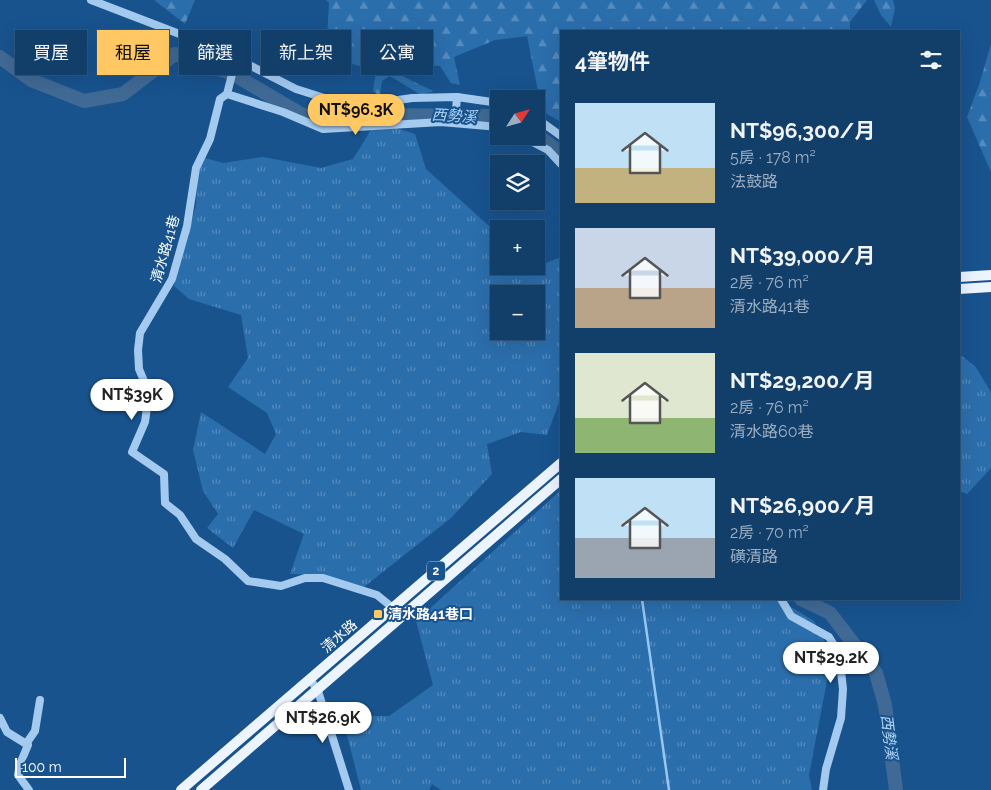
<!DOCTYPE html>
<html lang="zh-TW">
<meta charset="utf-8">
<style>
body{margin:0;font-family:Raleway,"Noto Sans TC",sans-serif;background:#1b4570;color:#f1f3f6;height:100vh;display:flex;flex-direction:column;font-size:19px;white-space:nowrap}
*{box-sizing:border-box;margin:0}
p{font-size:16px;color:#9caec1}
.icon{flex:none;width:28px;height:28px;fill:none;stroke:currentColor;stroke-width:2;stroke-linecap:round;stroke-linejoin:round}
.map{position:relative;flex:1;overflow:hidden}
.details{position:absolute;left:560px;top:30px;width:400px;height:570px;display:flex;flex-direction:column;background:#123e6a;border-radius:0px;box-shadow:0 5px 20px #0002,0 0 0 1px #31577e}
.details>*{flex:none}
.hud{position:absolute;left:15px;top:30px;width:470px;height:45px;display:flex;gap:10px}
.needle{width:32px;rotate:54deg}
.fabs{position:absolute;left:490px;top:90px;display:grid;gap:10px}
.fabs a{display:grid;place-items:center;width:55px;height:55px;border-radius:0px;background:#123e6a;box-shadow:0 5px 20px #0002,0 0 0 1px #31577e;font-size:25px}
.scale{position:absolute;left:15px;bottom:12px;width:111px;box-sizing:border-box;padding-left:5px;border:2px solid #fff;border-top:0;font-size:14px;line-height:18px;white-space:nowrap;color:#fff;-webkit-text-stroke:4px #18538e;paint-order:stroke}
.price{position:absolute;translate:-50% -42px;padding:0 11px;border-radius:18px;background:#fff;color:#222;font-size:16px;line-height:32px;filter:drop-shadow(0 1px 2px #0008)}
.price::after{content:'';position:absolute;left:50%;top:30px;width:15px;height:11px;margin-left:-8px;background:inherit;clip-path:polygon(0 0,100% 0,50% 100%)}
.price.active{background:#ffc862;color:#111}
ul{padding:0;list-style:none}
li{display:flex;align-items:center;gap:15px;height:125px;padding:0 15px}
li span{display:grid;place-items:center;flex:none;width:140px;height:100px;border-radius:0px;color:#555}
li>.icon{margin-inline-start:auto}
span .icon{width:60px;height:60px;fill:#fffc;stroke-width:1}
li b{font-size:21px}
h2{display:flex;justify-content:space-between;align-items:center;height:60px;padding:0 15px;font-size:21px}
.pill{padding:0 18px;border-radius:0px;background:#123e6a;box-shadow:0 5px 20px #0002,0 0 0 1px #31577e;font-size:18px;line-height:45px}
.pill.active{background:#ffc862;color:#111}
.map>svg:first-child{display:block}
.grass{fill:url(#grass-tufts);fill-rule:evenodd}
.forest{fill:url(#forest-firs)}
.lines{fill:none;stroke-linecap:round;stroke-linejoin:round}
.stream{stroke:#96c6f1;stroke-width:2.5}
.river{stroke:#406a95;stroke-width:14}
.minor{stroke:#a4caef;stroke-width:8}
.major{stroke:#ecf4ff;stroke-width:10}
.poi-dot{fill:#ffc862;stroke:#18538e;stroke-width:2}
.labels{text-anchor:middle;stroke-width:4;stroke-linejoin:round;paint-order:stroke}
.shield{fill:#18538e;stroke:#bacbdd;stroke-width:1}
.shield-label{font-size:12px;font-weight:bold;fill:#fff}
.street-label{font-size:14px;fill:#fff;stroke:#18538e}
.poi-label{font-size:14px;font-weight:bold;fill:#fff;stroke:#18538e;text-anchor:start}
.water-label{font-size:15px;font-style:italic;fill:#b0d4f6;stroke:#18538e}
</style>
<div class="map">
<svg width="991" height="790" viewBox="0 0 991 790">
<defs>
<pattern id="grass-tufts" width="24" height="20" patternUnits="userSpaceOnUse" patternTransform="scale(1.25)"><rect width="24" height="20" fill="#2b6eac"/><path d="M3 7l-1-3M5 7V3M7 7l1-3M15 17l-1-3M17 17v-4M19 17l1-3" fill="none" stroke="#558bbd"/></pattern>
<pattern id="forest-firs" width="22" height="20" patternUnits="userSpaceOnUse" patternTransform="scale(1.25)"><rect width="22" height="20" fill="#2b6eac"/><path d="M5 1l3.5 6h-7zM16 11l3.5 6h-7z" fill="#558bbd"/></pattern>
</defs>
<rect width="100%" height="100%" fill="#18538e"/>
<g class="grass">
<path d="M 376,122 L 415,134 L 426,169 L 499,235 L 499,266 L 528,266 L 531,269 L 561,257 L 561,397 L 547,435 L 521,432 L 487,444 L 492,474 L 451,518 L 364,587 L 324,575 L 290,574 L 304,534 L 254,510 L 233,548 L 207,528 L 218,514 L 203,491 L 193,450 L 201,412 L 265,454 L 276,434 L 267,413 L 228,387 L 248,358 L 241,315 L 189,299 L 174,286 L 196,205 L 198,156 L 223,163 L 263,157 L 321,168 L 353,159 ZM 499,294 L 536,294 L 536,331 L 499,331 Z"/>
<path d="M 959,354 L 975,366 L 991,392 L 991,468 L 967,494 L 959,491 Z"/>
<path d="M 561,490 L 561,599 L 778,599 L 814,621 L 832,655 L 809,775 L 812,790 L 441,790 L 432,784 L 429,790 L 361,790 L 342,716 L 389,716 L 433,685 L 416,621 Z"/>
</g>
<g class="forest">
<path d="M 154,0 L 195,0 L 185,24 Z"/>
<path d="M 326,0 L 867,0 L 850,22 L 850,31 L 561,31 L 561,122 L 542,111 L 527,36 L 495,40 L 454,57 L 460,85 L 451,83 L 440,66 L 418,65 L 402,76 L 433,91 L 421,95 L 390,76 L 382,81 L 380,96 L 373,91 L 376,71 L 326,56 L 329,3 Z"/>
<path d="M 874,0 L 893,0 L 895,8 L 891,27 L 881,15 Z"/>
<path d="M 991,44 L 991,172 L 967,117 L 980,82 Z"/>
</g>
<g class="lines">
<path class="stream" d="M 642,599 L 669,790"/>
<g class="river">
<path d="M 0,57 L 31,80 L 84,101 L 123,94 L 175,54 L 233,74 L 301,114 L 322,120 L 365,115 L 492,116 L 499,118"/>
<path d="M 536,134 L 561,153"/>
<path d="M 801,599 L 830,613 L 876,673 L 885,705 L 896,790"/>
</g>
<g class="minor">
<path d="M 91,0 L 216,48 L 296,89 L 337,102 L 378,103 L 412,98 L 457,97 L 499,103"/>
<path d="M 236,59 L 227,94 L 220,99 L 210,139 L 196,168 L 187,226 L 172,279 L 140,333 L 138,350 L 139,369 L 149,393 L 145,422 L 132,452 L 164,474 L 165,503 L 180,515 L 196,539 L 225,559 L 248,581 L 281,586 L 305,578 L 323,578 L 377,595 L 393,608 L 400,618"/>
<path d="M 227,94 L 283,112 L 323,129 L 441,122 L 499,127"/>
<path d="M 536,118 L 561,136"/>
<path d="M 455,123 L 457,97"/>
<path d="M 521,136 L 548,150 L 561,164"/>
<path d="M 781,599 L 791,616 L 829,637 L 839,653 L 843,689 L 841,718 L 826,769 L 823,790"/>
<path d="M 310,679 L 318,691 L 349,790"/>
<path d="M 0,718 L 7,732 L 28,745 L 20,764 L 18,775 L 29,790"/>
<path d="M 26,744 L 35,731 L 40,700"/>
</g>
<g class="major">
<path d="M 959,277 L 991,275"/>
<path d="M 959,289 L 991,287"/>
<path d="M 181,790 L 561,463"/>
<path d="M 201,790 L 561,479"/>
</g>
</g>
<rect class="poi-dot" x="373" y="609" width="10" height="10" rx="2.5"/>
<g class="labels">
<rect class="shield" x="427" y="561.5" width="18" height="19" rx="4"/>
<g class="shield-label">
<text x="436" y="575">2</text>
</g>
<g class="street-label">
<text transform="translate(165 249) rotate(-74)" y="5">清水路41巷</text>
<text transform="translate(339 636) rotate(-41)" y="5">清水路</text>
</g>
<g class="poi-label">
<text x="388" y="619">清水路41巷口</text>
</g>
<g class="water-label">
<text transform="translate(454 116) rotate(3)" y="5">西勢溪</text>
<text transform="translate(889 737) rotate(83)" y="5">西勢溪</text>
</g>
</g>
</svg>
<div class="fabs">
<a><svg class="needle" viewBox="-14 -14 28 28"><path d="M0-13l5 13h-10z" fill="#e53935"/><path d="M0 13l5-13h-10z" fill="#9caec1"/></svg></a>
<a><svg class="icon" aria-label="layers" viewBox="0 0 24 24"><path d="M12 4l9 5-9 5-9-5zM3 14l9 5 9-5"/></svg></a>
<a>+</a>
<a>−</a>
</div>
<div class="scale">100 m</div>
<b class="price active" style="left:356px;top:136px">NT$96.3K</b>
<b class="price" style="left:132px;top:421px">NT$39K</b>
<b class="price" style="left:831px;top:684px">NT$29.2K</b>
<b class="price" style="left:323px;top:744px">NT$26.9K</b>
<div class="hud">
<a class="pill">買屋</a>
<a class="pill active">租屋</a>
<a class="pill">篩選</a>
<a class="pill">新上架</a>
<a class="pill">公寓</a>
</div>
<section class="details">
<h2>4筆物件<svg class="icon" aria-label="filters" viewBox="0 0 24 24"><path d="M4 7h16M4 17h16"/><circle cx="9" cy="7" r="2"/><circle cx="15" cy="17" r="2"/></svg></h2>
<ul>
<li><span style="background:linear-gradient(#bfe0f5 65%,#c2b280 0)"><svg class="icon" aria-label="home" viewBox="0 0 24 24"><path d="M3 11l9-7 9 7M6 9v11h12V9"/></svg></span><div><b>NT$96,300/月</b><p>5房 · 178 m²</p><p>法鼓路</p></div></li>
<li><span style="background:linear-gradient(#c9d6e8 60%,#b9a48a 0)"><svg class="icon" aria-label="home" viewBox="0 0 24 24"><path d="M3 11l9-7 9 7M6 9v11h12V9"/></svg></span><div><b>NT$39,000/月</b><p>2房 · 76 m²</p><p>清水路41巷</p></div></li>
<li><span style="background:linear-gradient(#dfe7d0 65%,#8fb573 0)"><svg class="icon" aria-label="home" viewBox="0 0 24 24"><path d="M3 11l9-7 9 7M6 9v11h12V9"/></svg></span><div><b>NT$29,200/月</b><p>2房 · 76 m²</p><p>清水路60巷</p></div></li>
<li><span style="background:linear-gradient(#bfe0f5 60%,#9aa5b1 0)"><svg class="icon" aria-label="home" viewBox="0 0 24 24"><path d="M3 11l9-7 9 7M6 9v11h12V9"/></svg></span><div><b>NT$26,900/月</b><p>2房 · 70 m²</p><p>磺清路</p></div></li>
</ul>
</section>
</div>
